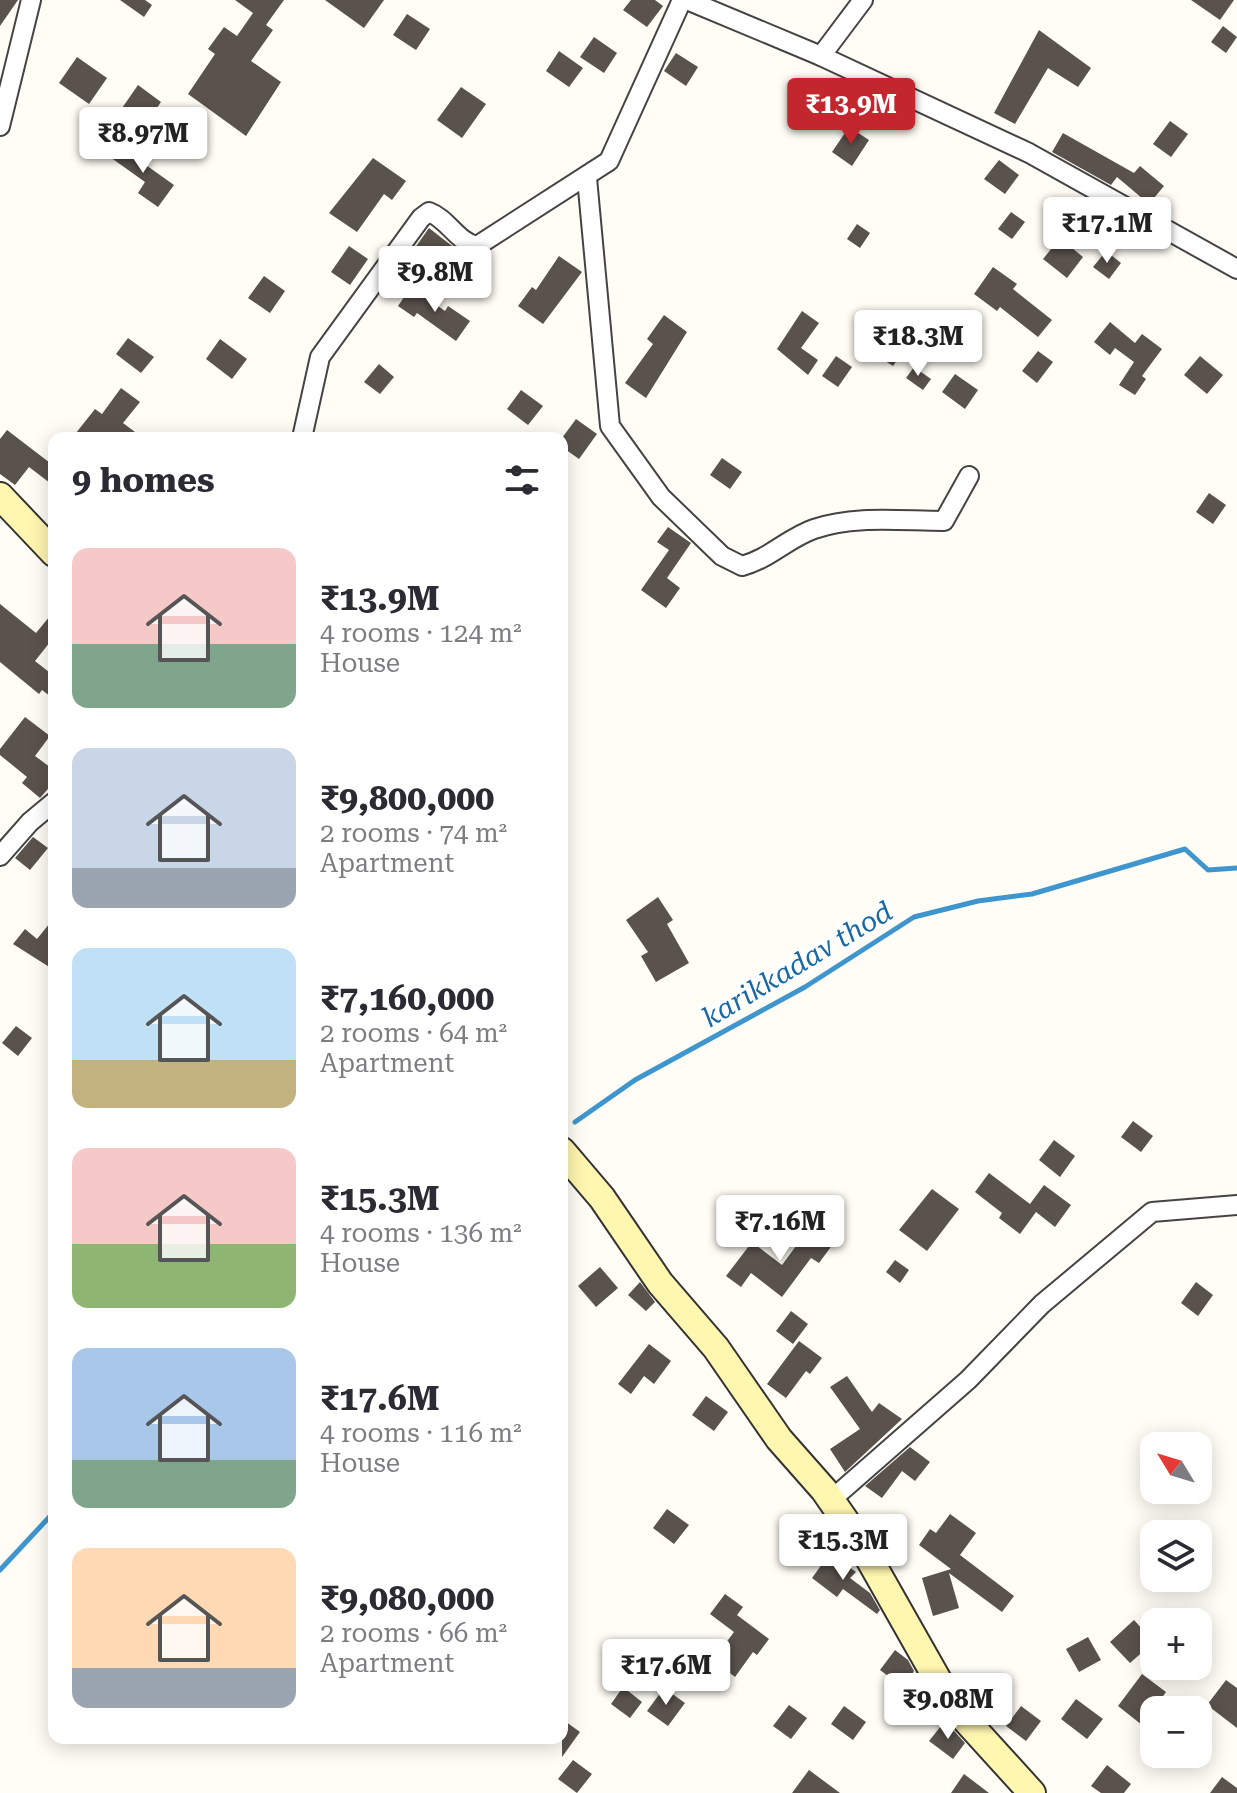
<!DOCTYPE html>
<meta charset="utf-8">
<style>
body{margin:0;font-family:"Roboto Serif",serif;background:#f2f2f3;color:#2b2b33;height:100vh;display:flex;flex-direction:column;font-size:30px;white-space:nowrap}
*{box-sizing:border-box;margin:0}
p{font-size:26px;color:#7c7c81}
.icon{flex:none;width:44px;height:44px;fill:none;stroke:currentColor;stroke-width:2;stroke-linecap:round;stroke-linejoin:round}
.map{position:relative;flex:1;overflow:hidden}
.sheet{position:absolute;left:48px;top:432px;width:520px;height:1312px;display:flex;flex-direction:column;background:#fff;border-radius:16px;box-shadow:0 4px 20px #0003}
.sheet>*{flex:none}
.needle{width:52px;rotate:308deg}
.tools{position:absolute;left:1140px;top:1432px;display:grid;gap:16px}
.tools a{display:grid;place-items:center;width:72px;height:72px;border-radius:16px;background:#fff;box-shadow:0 4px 20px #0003;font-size:40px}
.price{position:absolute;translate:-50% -68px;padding:0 18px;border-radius:8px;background:#fff;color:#222;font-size:26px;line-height:52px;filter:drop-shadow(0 2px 4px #0008)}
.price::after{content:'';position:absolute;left:50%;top:48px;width:24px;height:18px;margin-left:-12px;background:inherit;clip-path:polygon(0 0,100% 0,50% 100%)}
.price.current{background:#c4262e;color:#fff}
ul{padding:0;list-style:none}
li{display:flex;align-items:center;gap:24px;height:200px;padding:0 24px}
li span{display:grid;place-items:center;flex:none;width:224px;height:160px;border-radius:16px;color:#555}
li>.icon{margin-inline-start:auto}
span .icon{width:96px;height:96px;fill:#fffc;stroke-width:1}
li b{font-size:34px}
h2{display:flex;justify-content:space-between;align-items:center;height:96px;padding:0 24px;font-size:34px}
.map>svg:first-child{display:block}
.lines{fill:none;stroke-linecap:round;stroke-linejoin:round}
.stream{stroke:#3f96cf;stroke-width:5}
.building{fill:#5a524d}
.street-casing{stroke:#444;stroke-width:22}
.secondary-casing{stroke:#333;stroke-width:30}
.street{stroke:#fff;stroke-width:18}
.secondary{stroke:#fff6b0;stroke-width:26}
.labels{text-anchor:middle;stroke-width:8;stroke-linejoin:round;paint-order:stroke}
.water-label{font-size:28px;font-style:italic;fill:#1768a6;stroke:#fff}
</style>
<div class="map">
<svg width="1237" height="1793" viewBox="0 0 1237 1793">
<rect width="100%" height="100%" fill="#fffdf5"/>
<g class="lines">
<g class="stream">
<path d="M 575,1122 L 635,1080 L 805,987 L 914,917 L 978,901 L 1032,894 L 1185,849 L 1208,870 L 1237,868"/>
<path d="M 0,1570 L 54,1512"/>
</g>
</g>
<g class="building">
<path d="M 0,0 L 18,0 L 0,26 Z"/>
<path d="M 120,0 L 145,0 L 152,5 L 144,17 Z"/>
<path d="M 235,0 L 284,0 L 266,25 L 273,30 L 251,61 L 281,82 L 246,136 L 188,94 L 215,54 L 208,49 L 224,27 L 237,36 L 253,13 Z"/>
<path d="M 325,0 L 384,0 L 364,28 Z"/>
<path d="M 631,0 L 655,0 L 663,6 L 647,27 L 623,10 Z"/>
<path d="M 1191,0 L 1234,0 L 1220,20 Z"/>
<path d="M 407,14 L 430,29 L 416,50 L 393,35 Z"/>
<path d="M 1223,26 L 1237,37 L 1226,53 L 1211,42 Z"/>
<path d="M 1039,30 L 1091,68 L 1078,87 L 1048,68 L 1015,124 L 994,113 Z"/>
<path d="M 594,37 L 617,53 L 604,73 L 580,57 Z"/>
<path d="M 559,51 L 583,68 L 569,87 L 546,71 Z"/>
<path d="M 676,53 L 698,67 L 686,86 L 664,71 Z"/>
<path d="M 77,57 L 107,78 L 89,104 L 59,83 Z"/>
<path d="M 138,85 L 161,102 L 143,128 L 120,111 Z"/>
<path d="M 461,87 L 486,104 L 462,138 L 437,120 Z"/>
<path d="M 1170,121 L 1188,134 L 1171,157 L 1153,144 Z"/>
<path d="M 849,127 L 869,140 L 852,166 L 832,152 Z"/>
<path d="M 1063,133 L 1134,173 L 1140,166 L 1164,186 L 1149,204 L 1117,177 L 1111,185 L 1052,152 Z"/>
<path d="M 121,142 L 139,155 L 136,158 L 174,185 L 158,207 L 138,193 L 145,182 L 110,157 Z"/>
<path d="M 373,158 L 406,181 L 392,200 L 384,194 L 357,232 L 329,213 Z"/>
<path d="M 999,160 L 1019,175 L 1005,194 L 984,179 Z"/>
<path d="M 1011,212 L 1025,222 L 1012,239 L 998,229 Z"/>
<path d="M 857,224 L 870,233 L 860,248 L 847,239 Z"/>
<path d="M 429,228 L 456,249 L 440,272 L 412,252 Z"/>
<path d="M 1060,238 L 1083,257 L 1067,278 L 1043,259 Z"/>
<path d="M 349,246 L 368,259 L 350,285 L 331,272 Z"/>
<path d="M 1106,251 L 1121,263 L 1109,279 L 1093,267 Z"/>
<path d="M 559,256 L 582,272 L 543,324 L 518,306 L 532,287 L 536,290 Z"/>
<path d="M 993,267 L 1017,284 L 1013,289 L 1052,320 L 1038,337 L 1000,307 L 997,311 L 974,294 Z"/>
<path d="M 264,276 L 285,291 L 270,313 L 248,298 Z"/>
<path d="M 411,287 L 445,311 L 448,306 L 470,321 L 456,341 L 417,313 L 414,317 L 398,306 Z"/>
<path d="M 802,311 L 819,323 L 801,348 L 818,360 L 808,375 L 777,349 Z"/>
<path d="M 931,311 L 953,326 L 941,343 L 919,327 Z"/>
<path d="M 664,315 L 687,332 L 646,398 L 625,383 L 653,344 L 647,339 Z"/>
<path d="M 1110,322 L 1135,343 L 1142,334 L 1162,349 L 1142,376 L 1146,379 L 1135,395 L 1119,385 L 1134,362 L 1115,348 L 1110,355 L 1094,342 Z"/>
<path d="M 895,334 L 909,343 L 893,366 L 879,357 Z"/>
<path d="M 128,338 L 154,357 L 141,373 L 116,354 Z"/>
<path d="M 220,339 L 247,359 L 232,379 L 206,359 Z"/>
<path d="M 1038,351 L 1053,362 L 1037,383 L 1022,371 Z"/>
<path d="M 836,356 L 852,367 L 838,387 L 822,376 Z"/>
<path d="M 1200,356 L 1223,375 L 1207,394 L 1184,375 Z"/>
<path d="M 379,364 L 394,377 L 380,394 L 364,382 Z"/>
<path d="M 914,367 L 931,379 L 923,390 L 906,378 Z"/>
<path d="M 955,374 L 978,390 L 965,409 L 942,392 Z"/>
<path d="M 121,388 L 140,402 L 123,423 L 143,438 L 72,438 L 95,409 L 102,414 Z"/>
<path d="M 521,390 L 543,406 L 528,425 L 507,409 Z"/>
<path d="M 576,419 L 597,434 L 579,459 L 562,447 L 562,438 Z"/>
<path d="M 7,430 L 54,466 L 54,486 L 29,467 L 15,485 L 0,474 L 0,439 Z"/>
<path d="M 722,458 L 742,472 L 730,489 L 710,475 Z"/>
<path d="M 1209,493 L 1226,505 L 1213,524 L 1196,512 Z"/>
<path d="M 668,527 L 691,543 L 667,578 L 680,588 L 666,608 L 641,590 L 669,550 L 657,542 Z"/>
<path d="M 0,604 L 36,633 L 54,611 L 54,637 L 35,661 L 54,676 L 54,699 L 42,690 L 39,694 L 0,662 Z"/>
<path d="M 25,717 L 50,736 L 35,756 L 54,770 L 54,782 L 40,798 L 22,783 L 27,777 L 0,755 L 0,749 Z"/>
<path d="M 33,837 L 48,848 L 30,870 L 15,858 Z"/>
<path d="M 658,897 L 673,920 L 667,924 L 689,963 L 656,982 L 641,956 L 648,952 L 626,920 Z"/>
<path d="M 54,918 L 54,970 L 13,944 L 25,929 L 37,939 Z"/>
<path d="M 16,1026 L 32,1038 L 18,1056 L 2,1043 Z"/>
<path d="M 1133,1121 L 1153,1136 L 1141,1152 L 1121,1137 Z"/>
<path d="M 1054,1140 L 1075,1156 L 1060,1177 L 1039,1160 Z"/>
<path d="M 989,1173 L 1030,1204 L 1044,1185 L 1071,1205 L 1055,1227 L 1036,1212 L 1020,1234 L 999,1218 L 1002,1213 L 975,1192 Z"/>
<path d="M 932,1189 L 959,1209 L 927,1251 L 899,1230 Z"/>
<path d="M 810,1227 L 833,1244 L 819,1263 L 811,1258 L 782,1297 L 751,1273 L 741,1287 L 726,1276 L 752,1242 L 782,1265 Z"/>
<path d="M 895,1260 L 909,1270 L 900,1283 L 886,1272 Z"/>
<path d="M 600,1267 L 618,1288 L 596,1307 L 578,1286 Z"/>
<path d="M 640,1282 L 655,1302 L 646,1311 L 628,1295 Z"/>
<path d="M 1196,1282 L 1213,1295 L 1198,1316 L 1181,1303 Z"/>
<path d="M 791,1311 L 808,1324 L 793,1344 L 776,1331 Z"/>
<path d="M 799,1341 L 822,1358 L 810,1374 L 806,1371 L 786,1398 L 767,1384 Z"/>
<path d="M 649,1344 L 671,1361 L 654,1384 L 644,1376 L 631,1394 L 618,1384 Z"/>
<path d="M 847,1376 L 872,1412 L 879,1403 L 902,1419 L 845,1472 L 830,1449 L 860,1429 L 830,1387 Z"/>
<path d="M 706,1396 L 728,1412 L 714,1431 L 692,1415 Z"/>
<path d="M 910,1447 L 930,1462 L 915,1481 L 902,1471 L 882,1498 L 865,1486 Z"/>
<path d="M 667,1509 L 689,1525 L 674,1544 L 653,1528 Z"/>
<path d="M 950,1514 L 976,1533 L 960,1555 L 1014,1596 L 1002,1612 L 949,1573 L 959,1608 L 933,1616 L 922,1578 L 951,1569 L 919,1545 L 930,1529 L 936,1533 Z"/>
<path d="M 830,1553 L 856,1572 L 850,1578 L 870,1593 L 880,1610 L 877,1614 L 843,1589 L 837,1597 L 812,1578 Z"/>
<path d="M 725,1594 L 743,1607 L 737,1615 L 769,1639 L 757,1655 L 753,1652 L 735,1677 L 713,1660 L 734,1632 L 710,1614 Z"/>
<path d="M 1134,1620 L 1154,1642 L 1130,1663 L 1110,1642 Z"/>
<path d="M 1088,1637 L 1101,1660 L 1079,1672 L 1066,1649 Z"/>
<path d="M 895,1650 L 908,1660 L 914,1671 L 903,1687 L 880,1670 Z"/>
<path d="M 1142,1674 L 1166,1692 L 1142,1725 L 1118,1706 Z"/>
<path d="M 1226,1680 L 1237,1688 L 1237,1728 L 1207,1705 Z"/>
<path d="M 623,1687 L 642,1702 L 630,1718 L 611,1704 Z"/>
<path d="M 664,1688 L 685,1703 L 668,1726 L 647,1711 Z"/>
<path d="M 1076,1699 L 1103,1719 L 1087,1739 L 1061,1719 Z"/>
<path d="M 789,1705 L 807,1718 L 791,1739 L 773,1726 Z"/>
<path d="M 844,1706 L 866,1722 L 853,1740 L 831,1724 Z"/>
<path d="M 1021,1706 L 1041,1721 L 1026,1741 L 1006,1726 Z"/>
<path d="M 562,1719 L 580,1732 L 562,1757 Z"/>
<path d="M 945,1721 L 965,1743 L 953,1759 L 929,1741 Z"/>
<path d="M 573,1760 L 592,1774 L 577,1793 L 558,1779 Z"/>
<path d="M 1107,1765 L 1131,1784 L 1124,1793 L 1101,1793 L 1091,1786 Z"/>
<path d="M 809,1770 L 840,1793 L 792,1793 Z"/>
<path d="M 964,1774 L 989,1793 L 951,1793 Z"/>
<path d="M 1222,1777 L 1237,1788 L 1237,1793 L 1210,1793 Z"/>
</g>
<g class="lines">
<defs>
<g id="street">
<path d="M 687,0 L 821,56 L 1029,153 L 1237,269"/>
<path d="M 821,56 L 863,0"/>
<path d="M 0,126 L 31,0"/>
<path d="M 587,178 L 610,426 L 661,497 L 722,556 L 742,566 C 769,559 788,538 814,529 C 855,515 901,521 944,521 L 969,476"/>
<path d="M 302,438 L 320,357 L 421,218 L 429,212 C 448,219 457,242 477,246 L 609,161 L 682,0"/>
<path d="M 0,856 L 30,822 L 54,802"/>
<path d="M 831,1500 L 968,1380 L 1042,1304 L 1152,1212 L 1237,1205"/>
</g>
<g id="secondary">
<path d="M 0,496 L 54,553"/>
<path d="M 562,1151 L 602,1198 L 660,1283 L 716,1348 L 779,1439 L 824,1490 L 858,1539 L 952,1705 L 1032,1793"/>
</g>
</defs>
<use href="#street" class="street-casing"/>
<use href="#secondary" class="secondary-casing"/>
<use href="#street" class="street"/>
<use href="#secondary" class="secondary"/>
</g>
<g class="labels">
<g class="water-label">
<text transform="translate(797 964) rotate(-31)" y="10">karikkadav thod</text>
</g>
</g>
</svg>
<div class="tools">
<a><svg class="needle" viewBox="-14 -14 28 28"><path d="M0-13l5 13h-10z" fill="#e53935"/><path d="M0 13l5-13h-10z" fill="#7c7c81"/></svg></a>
<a><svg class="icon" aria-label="layers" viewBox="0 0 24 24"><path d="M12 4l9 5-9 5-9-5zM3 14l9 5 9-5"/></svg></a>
<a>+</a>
<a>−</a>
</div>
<b class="price current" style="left:851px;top:146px">₹13.9M</b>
<b class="price" style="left:143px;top:175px">₹8.97M</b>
<b class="price" style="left:1107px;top:265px">₹17.1M</b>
<b class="price" style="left:435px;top:314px">₹9.8M</b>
<b class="price" style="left:918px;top:378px">₹18.3M</b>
<b class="price" style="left:780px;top:1263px">₹7.16M</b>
<b class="price" style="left:843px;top:1582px">₹15.3M</b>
<b class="price" style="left:666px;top:1707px">₹17.6M</b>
<b class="price" style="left:948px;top:1741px">₹9.08M</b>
<section class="sheet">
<h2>9 homes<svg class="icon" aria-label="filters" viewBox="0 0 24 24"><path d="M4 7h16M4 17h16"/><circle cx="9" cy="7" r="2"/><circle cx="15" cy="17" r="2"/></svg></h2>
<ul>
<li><span style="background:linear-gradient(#f6c9c9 60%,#7fa58c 0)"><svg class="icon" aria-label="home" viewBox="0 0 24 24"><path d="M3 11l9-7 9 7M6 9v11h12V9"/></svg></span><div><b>₹13.9M</b><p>4 rooms · 124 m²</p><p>House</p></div></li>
<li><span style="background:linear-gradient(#c9d6e8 75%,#9aa5b1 0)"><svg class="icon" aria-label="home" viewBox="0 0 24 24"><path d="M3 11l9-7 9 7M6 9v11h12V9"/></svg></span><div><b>₹9,800,000</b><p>2 rooms · 74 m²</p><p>Apartment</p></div></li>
<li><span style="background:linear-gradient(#bfe0f5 70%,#c2b280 0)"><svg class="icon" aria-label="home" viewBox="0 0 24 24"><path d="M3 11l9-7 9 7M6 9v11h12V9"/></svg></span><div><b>₹7,160,000</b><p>2 rooms · 64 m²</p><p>Apartment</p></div></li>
<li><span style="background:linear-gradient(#f6c9c9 60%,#8fb573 0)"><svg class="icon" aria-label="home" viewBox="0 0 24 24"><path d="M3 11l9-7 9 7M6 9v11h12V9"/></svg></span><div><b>₹15.3M</b><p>4 rooms · 136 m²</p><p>House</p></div></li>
<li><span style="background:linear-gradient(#a9c7e8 70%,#7fa58c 0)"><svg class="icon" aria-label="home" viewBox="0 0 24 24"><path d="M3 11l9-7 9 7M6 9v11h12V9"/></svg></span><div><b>₹17.6M</b><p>4 rooms · 116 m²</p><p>House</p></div></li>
<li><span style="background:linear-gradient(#ffd9b3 75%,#9aa5b1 0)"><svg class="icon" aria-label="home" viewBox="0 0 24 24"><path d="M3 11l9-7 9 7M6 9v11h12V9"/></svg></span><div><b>₹9,080,000</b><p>2 rooms · 66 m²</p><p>Apartment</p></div></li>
</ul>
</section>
</div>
